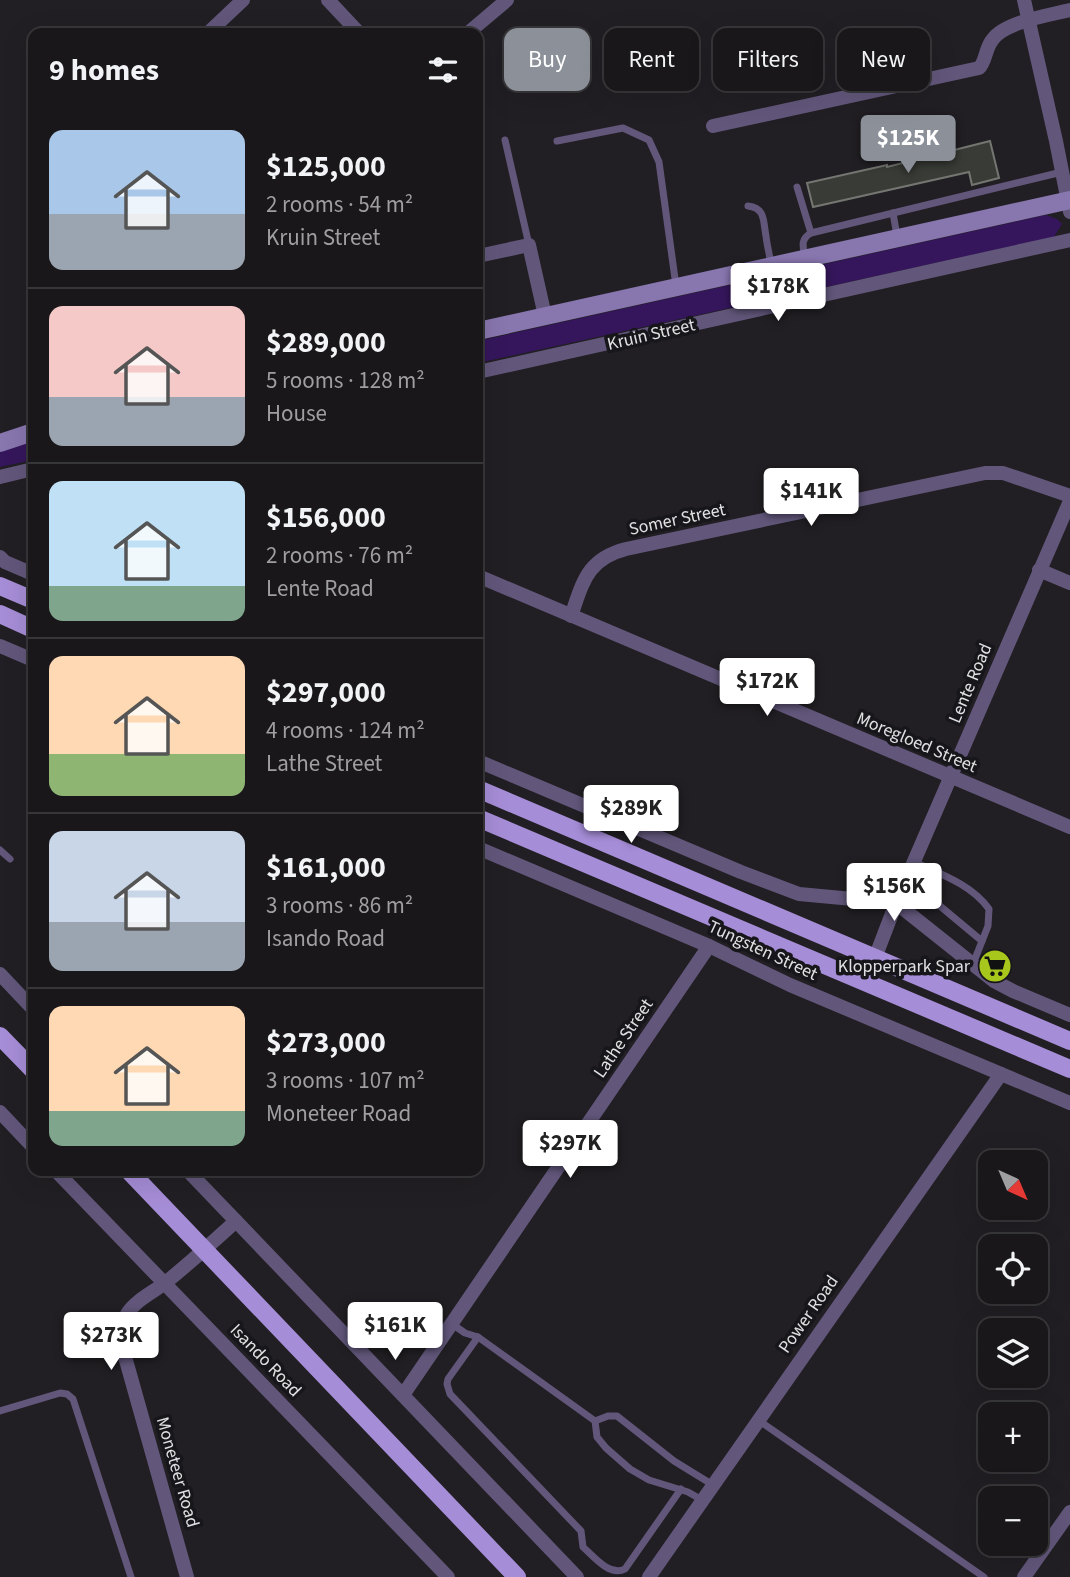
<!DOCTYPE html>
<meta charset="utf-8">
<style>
body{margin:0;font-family:"Source Sans 3",sans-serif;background:#222023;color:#f1f3f6;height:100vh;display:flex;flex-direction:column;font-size:26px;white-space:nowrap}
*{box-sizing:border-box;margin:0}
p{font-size:23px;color:#9f9fa2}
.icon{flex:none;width:38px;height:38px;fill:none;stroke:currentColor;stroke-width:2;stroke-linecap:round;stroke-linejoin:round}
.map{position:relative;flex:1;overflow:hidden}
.side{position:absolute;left:28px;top:28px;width:455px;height:1148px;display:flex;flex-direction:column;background:#19171a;border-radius:14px;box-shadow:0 7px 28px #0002,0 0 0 2px #373639}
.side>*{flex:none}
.top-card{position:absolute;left:504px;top:28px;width:460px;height:63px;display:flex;gap:14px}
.needle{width:46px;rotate:136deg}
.fabs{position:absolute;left:978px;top:1150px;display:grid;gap:14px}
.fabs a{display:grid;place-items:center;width:70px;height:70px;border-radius:14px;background:#19171a;box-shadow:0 7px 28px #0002,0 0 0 2px #373639;font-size:35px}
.price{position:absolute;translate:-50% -60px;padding:0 16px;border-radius:7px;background:#fff;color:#222;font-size:23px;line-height:46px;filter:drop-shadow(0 2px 4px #0008)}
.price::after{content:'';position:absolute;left:50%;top:42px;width:21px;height:16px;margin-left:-10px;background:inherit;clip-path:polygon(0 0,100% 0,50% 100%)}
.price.on{background:#8c9099;color:#fff}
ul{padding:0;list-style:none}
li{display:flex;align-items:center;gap:21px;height:175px;padding:0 21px}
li+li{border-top:2px solid #373639}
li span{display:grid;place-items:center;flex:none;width:196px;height:140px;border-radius:14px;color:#555}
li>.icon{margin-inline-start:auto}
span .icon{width:84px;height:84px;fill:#fffc;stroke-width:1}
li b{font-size:30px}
h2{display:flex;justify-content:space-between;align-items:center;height:84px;padding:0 21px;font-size:30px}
.pill{padding:0 24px;border-radius:14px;background:#19171a;box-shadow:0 7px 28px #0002,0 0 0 2px #373639;font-size:24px;line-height:63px}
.pill.on{background:#8c9099;color:#fff}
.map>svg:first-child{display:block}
.green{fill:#35165c}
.building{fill:#393b36;stroke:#747671;stroke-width:2}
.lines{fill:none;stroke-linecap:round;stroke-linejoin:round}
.lane{stroke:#62577b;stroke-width:7}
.street{stroke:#62577b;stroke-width:14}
.secondary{stroke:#8876af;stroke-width:18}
.primary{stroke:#a68dd7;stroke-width:18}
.labels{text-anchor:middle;stroke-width:7;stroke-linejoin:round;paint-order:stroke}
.street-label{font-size:18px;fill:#e1e1e3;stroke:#17161a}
.poi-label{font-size:18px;fill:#e1e1e3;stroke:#17161a;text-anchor:end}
</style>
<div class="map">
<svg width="1070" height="1577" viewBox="0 0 1070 1577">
<rect width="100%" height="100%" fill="#211f23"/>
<g class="green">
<path d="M 1046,215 L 1057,219 L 1062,224 L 1054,237 L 478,363 L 478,341 Z"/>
<path d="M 33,440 L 33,460 L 0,467 L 0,452 Z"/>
</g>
<path class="building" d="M 990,141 L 999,178 L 972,185 L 969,172 L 813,207 L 807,183 L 887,165 L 887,167 Z"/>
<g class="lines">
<g class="lane">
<path d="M 505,140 L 529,245"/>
<path d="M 557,141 L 623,128 L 649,140 L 659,162 L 676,286"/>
<path d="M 797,187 L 811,233"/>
<path d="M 748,206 C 766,208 763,222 766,236 C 767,246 770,256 771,265"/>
<path d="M 893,213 L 897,236"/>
<path d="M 805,258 C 803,247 800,239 811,233 L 1062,172"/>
<path d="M 0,850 L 10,859"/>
<path d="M 914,862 C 941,874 972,885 989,909 L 988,926 L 973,964"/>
<path d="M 932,870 C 929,885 931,893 940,906 L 982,941"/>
<path d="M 452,1324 L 465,1333 L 478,1337 L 595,1421 L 597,1437 L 606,1448 L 630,1469 L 649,1480 L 688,1492 L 702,1500"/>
<path d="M 478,1337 L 448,1379 L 447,1384 L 450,1394 L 581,1531 L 583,1547 C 594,1557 610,1577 625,1569 L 681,1489"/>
<path d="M 0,1411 L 60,1393 L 67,1394 L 73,1399 L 131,1577"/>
<path d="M 758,1420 L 984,1577"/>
<path d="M 595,1421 L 608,1416 L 617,1416 L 674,1461 L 713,1485"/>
</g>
<g class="street">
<path d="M 328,0 L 359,33"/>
<path d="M 1024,0 L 1056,141 L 1070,212"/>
<path d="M 208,33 L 243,0"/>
<path d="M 468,33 L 507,0"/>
<path d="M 713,126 L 979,68 C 986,62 985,48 993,39 C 1005,22 1050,15 1070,10"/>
<path d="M 478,256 L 529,245 L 545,316"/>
<path d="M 478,372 L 1070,240"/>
<path d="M 0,477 L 33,469"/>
<path d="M 0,557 L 5,562 L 33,574"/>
<path d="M 1039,570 L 1070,583"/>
<path d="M 478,576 L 1070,827"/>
<path d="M 571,616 C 583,582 587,559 626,549 L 985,473 L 1003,473 L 1070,496"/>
<path d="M 0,646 L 33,660"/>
<path d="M 478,761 L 741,872 L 799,894 L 896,903 L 994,981 L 1013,991 L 1070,1015"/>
<path d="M 478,848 L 709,946 L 790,985 L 1070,1103"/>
<path d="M 875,958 L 896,903 L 1070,501"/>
<path d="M 0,974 L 33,1009"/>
<path d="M 0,1112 L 33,1147"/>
<path d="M 56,1171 L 448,1577"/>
<path d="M 188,1171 L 577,1577"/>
<path d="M 403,1395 L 709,946"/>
<path d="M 187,1577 L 122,1346 C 121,1335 121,1325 127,1314 C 136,1300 152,1293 165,1283 C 190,1263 213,1242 236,1221"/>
<path d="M 649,1577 L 1001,1074"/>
<path d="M 1024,1577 L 1070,1512"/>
</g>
<g class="secondary">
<path d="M 478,331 L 1070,200"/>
<path d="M 0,443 L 33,432"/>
</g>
<g class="primary">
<path d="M 0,586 L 33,600"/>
<path d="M 0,614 L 33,629"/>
<path d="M 478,789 L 1070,1041"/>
<path d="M 478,818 L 1070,1069"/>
<path d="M 0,1036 L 33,1070"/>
<path d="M 129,1171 L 517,1577"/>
</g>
</g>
<defs>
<symbol id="supermarket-disc" viewBox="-11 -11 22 22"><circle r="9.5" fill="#a8c71d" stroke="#17161a"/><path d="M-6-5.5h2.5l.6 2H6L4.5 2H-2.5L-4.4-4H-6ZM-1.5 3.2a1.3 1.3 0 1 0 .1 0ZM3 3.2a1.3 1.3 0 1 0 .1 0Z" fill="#111"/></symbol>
</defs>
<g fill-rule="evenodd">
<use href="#supermarket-disc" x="976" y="947" width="38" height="38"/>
</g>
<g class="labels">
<g class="street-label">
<text transform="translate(651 334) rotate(-13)" y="6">Kruin Street</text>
<text transform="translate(677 519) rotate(-12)" y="6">Somer Street</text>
<text transform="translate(970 683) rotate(-67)" y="6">Lente Road</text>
<text transform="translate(917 742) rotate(23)" y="6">Moregloed Street</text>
<text transform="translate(763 950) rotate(25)" y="6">Tungsten Street</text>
<text transform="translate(623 1038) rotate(-56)" y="6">Lathe Street</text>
<text transform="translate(808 1314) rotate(-55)" y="6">Power Road</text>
<text transform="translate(266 1360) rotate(46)" y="6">Isando Road</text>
<text transform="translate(178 1472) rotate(74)" y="6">Moneteer Road</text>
</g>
<g class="poi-label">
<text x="970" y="972">Klopperpark Spar</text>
</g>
</g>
</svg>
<div class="fabs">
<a><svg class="needle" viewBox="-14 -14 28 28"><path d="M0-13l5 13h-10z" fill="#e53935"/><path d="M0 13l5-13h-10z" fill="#9f9fa2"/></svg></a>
<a><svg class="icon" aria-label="locate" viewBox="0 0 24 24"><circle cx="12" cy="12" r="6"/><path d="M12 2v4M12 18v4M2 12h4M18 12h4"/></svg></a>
<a><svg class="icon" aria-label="layers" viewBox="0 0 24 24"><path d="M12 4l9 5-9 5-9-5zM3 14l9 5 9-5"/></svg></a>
<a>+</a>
<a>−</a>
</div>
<b class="price on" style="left:908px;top:175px">$125K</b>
<b class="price" style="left:778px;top:323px">$178K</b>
<b class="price" style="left:811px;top:528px">$141K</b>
<b class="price" style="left:767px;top:718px">$172K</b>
<b class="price" style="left:631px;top:845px">$289K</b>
<b class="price" style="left:894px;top:923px">$156K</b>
<b class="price" style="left:570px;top:1180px">$297K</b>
<b class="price" style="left:395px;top:1362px">$161K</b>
<b class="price" style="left:111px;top:1372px">$273K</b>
<div class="top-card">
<a class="pill on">Buy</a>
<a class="pill">Rent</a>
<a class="pill">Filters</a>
<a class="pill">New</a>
</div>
<section class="side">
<h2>9 homes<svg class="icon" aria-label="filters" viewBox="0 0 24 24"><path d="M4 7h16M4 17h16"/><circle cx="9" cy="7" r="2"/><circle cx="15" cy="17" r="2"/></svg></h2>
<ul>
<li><span style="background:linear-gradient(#a9c7e8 60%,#9aa5b1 0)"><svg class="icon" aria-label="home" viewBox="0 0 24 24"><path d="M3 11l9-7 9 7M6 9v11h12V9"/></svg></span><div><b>$125,000</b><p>2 rooms · 54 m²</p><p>Kruin Street</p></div></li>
<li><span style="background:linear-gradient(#f6c9c9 65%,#9aa5b1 0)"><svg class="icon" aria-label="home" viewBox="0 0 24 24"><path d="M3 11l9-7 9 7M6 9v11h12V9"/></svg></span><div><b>$289,000</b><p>5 rooms · 128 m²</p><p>House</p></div></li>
<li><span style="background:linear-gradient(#bfe0f5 75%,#7fa58c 0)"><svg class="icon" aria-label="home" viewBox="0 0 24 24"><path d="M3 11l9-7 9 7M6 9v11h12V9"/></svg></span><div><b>$156,000</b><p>2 rooms · 76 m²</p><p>Lente Road</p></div></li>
<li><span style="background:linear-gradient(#ffd9b3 70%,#8fb573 0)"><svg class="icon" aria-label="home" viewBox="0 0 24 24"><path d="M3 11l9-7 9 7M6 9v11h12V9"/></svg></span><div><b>$297,000</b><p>4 rooms · 124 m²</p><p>Lathe Street</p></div></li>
<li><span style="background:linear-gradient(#c9d6e8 65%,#9aa5b1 0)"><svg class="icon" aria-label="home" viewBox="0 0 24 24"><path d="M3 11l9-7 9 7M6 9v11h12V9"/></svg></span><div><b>$161,000</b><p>3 rooms · 86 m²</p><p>Isando Road</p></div></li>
<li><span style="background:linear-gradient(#ffd9b3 75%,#7fa58c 0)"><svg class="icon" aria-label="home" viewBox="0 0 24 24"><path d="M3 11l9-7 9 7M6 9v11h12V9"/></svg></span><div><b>$273,000</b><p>3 rooms · 107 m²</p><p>Moneteer Road</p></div></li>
</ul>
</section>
</div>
